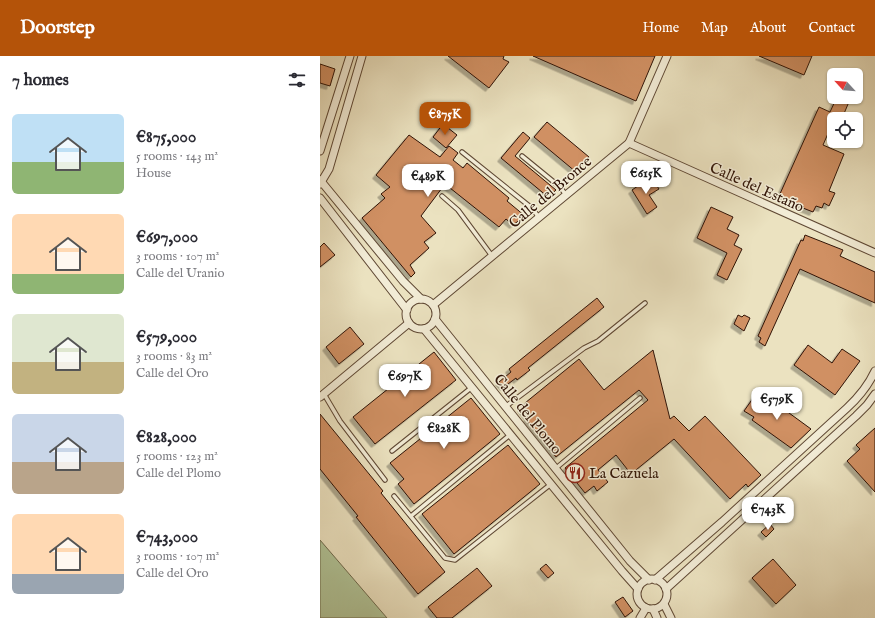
<!DOCTYPE html>
<meta charset="utf-8">
<style>
body{margin:0;font-family:"IM FELL English",serif;background:#f7f7f7;color:#2b2b33;height:100vh;display:flex;flex-direction:column;font-size:15px;white-space:nowrap}
*{box-sizing:border-box;margin:0}
p{font-size:13px;color:#7c7c81}
.icon{flex:none;width:22px;height:22px;fill:none;stroke:currentColor;stroke-width:2;stroke-linecap:round;stroke-linejoin:round}
.map{position:relative;flex:1;overflow:hidden}
.panel{display:flex;flex-direction:column;background:#fff;width:320px}
.panel>*{flex:none}
.needle{width:26px;rotate:296deg}
.fabs{position:absolute;left:507px;top:12px;display:grid;gap:8px}
.fabs a{display:grid;place-items:center;width:36px;height:36px;border-radius:6px;background:#fff;box-shadow:0 1px 3px #0004;font-size:20px}
.price{position:absolute;translate:-50% -34px;padding:0 9px;border-radius:8px;background:#fff;color:#222;font-size:13px;line-height:26px;filter:drop-shadow(0 1px 2px #0008)}
.price::after{content:'';position:absolute;left:50%;top:24px;width:12px;height:9px;margin-left:-6px;background:inherit;clip-path:polygon(0 0,100% 0,50% 100%)}
.price.selected{background:#b45309;color:#fff}
ul{padding:0;list-style:none}
li{display:flex;align-items:center;gap:12px;height:100px;padding:0 12px}
li span{display:grid;place-items:center;flex:none;width:112px;height:80px;border-radius:6px;color:#555}
li>.icon{margin-inline-start:auto}
span .icon{width:48px;height:48px;fill:#fffc;stroke-width:1}
li b{font-size:17px}
h2{display:flex;justify-content:space-between;align-items:center;height:48px;padding:0 12px;font-size:17px}
header{display:flex;align-items:center;gap:24px;box-sizing:border-box;height:56px;padding:0 20px;background:#b45309;color:#fff}
header strong{font-size:19px}
nav{display:flex;gap:22px;margin-inline-start:auto;font-size:14px}
main{display:flex;flex:1;min-height:0}
.map>svg:first-child{display:block}
.green{fill:#b1c498;stroke:#706c4f}
.building{fill:#d09063;stroke:#301406;filter:url(#shadow)}
.lines{fill:none;stroke-linecap:round;stroke-linejoin:round}
.lane-casing{stroke:#5f4834;stroke-width:5.5}
.street-casing{stroke:#5f4834;stroke-width:9}
.lane{stroke:#f2ecd6;stroke-width:3.5}
.street{stroke:#f2ecd6;stroke-width:7}
.labels{text-anchor:middle;stroke-width:3;stroke-linejoin:round;paint-order:stroke}
.street-label{font-size:15px;fill:#301406;stroke:#f2ecd6}
.poi-label{font-size:15px;fill:#301406;stroke:#f2ecd6;text-anchor:start}
</style>
<header>
<strong>Doorstep</strong>
<nav><a>Home</a><a>Map</a><a>About</a><a>Contact</a></nav>
</header>
<main>
<section class="panel">
<h2>7 homes<svg class="icon" aria-label="filters" viewBox="0 0 24 24"><path d="M4 7h16M4 17h16"/><circle cx="9" cy="7" r="2"/><circle cx="15" cy="17" r="2"/></svg></h2>
<ul>
<li><span style="background:linear-gradient(#bfe0f5 60%,#8fb573 0)"><svg class="icon" aria-label="home" viewBox="0 0 24 24"><path d="M3 11l9-7 9 7M6 9v11h12V9"/></svg></span><div><b>€875,000</b><p>5 rooms · 143 m²</p><p>House</p></div></li>
<li><span style="background:linear-gradient(#ffd9b3 75%,#8fb573 0)"><svg class="icon" aria-label="home" viewBox="0 0 24 24"><path d="M3 11l9-7 9 7M6 9v11h12V9"/></svg></span><div><b>€697,000</b><p>3 rooms · 107 m²</p><p>Calle del Uranio</p></div></li>
<li><span style="background:linear-gradient(#dfe7d0 60%,#c2b280 0)"><svg class="icon" aria-label="home" viewBox="0 0 24 24"><path d="M3 11l9-7 9 7M6 9v11h12V9"/></svg></span><div><b>€579,000</b><p>3 rooms · 83 m²</p><p>Calle del Oro</p></div></li>
<li><span style="background:linear-gradient(#c9d6e8 60%,#b9a48a 0)"><svg class="icon" aria-label="home" viewBox="0 0 24 24"><path d="M3 11l9-7 9 7M6 9v11h12V9"/></svg></span><div><b>€828,000</b><p>5 rooms · 123 m²</p><p>Calle del Plomo</p></div></li>
<li><span style="background:linear-gradient(#ffd9b3 75%,#9aa5b1 0)"><svg class="icon" aria-label="home" viewBox="0 0 24 24"><path d="M3 11l9-7 9 7M6 9v11h12V9"/></svg></span><div><b>€743,000</b><p>3 rooms · 107 m²</p><p>Calle del Oro</p></div></li>
</ul>
</section>
<div class="map">
<svg width="555" height="562" viewBox="0 0 555 562">
<defs>
<filter id="shadow"><feDropShadow dx="-3.5" dy="3.5" stdDeviation="0" flood-color="#0004"/></filter>
</defs>
<rect width="100%" height="100%" fill="#ebe2c0"/>
<filter id="stains"><feTurbulence type="fractalNoise" baseFrequency=".005" numOctaves="4"/><feColorMatrix values="0 0 0 0 .2 0 0 0 0 .09 0 0 0 0 .02 0 0 0 .5 -.17"/></filter>
<radialGradient id="worn" r=".72"><stop offset=".6" stop-color="#630" stop-opacity="0"/><stop offset="1" stop-color="#630" stop-opacity=".3"/></radialGradient>
<path class="green" d="M 0,484 L 67,562 L 0,562 Z"/>
<g class="building">
<path d="M 128,0 L 184,0 L 183,3 L 189,6 L 169,32 Z"/>
<path d="M 213,0 L 335,0 L 316,45 Z"/>
<path d="M 439,0 L 492,0 L 484,19 Z"/>
<path d="M 0,8 L 15,13 L 10,30 L 0,27 Z"/>
<path d="M 517,41 L 531,41 L 523,60 L 517,57 L 503,89 L 524,98 L 509,135 L 515,137 L 509,150 L 504,147 L 502,152 L 496,150 L 493,156 L 483,152 L 483,150 L 459,140 L 499,51 L 510,56 Z"/>
<path d="M 227,66 L 269,101 L 256,116 L 214,81 Z"/>
<path d="M 123,68 L 137,79 L 126,92 L 113,81 Z"/>
<path d="M 203,76 L 210,82 L 195,100 L 236,134 L 228,141 L 181,102 Z"/>
<path d="M 89,79 L 120,101 L 129,90 L 138,97 L 133,104 L 143,112 L 147,107 L 189,142 L 187,145 L 205,160 L 193,169 L 186,163 L 179,171 L 125,128 L 101,160 L 116,177 L 104,186 L 109,192 L 90,209 L 95,217 L 91,221 L 42,162 L 65,142 L 61,138 L 70,131 L 56,119 Z"/>
<path d="M 331,121 L 339,133 L 329,139 L 337,151 L 327,158 L 312,134 Z"/>
<path d="M 391,151 L 413,161 L 407,173 L 419,179 L 414,189 L 422,193 L 407,224 L 397,219 L 407,197 L 377,182 Z"/>
<path d="M 485,179 L 523,194 L 520,200 L 555,216 L 555,247 L 480,213 L 445,290 L 439,286 L 441,282 L 438,280 L 481,184 L 483,185 Z"/>
<path d="M 4,187 L 15,199 L 0,211 L 0,191 Z"/>
<path d="M 277,242 L 284,251 L 208,312 L 210,314 L 197,324 L 196,322 L 184,331 L 179,326 L 191,316 L 189,313 Z"/>
<path d="M 418,259 L 422,261 L 424,259 L 430,262 L 424,275 L 414,268 Z"/>
<path d="M 30,271 L 44,288 L 19,308 L 6,291 Z"/>
<path d="M 488,289 L 512,307 L 522,293 L 540,305 L 515,339 L 474,309 Z"/>
<path d="M 333,294 L 350,363 L 354,360 L 369,375 L 385,360 L 441,419 L 428,431 L 426,428 L 410,443 L 354,383 L 311,418 L 296,399 L 278,414 L 288,426 L 277,435 L 274,430 L 265,437 L 245,412 L 328,344 L 319,334 L 236,401 L 206,363 L 208,361 L 201,352 L 206,348 L 205,347 L 259,303 L 284,334 Z"/>
<path d="M 114,296 L 136,324 L 55,388 L 33,361 Z"/>
<path d="M 436,338 L 451,349 L 454,346 L 491,373 L 471,392 L 432,364 L 434,361 L 424,355 Z"/>
<path d="M 151,342 L 180,378 L 94,448 L 78,428 L 84,423 L 70,407 Z"/>
<path d="M 0,358 L 63,435 L 61,437 L 125,516 L 98,538 L 36,461 L 38,460 L 0,413 Z"/>
<path d="M 555,372 L 555,436 L 527,405 L 540,393 L 536,389 Z"/>
<path d="M 188,389 L 220,428 L 134,498 L 102,458 Z"/>
<path d="M 450,468 L 454,473 L 446,481 L 441,476 Z"/>
<path d="M 453,503 L 476,529 L 456,548 L 432,522 Z"/>
<path d="M 226,508 L 234,517 L 228,522 L 220,513 Z"/>
<path d="M 157,512 L 172,530 L 132,562 L 117,562 L 108,551 Z"/>
<path d="M 303,541 L 313,555 L 305,561 L 295,546 Z"/>
</g>
<g class="lines">
<defs>
<g id="lane">
<path d="M 142,96 L 213,153 L 219,162"/>
<path d="M 202,100 L 240,131 L 246,139"/>
<path d="M 122,140 L 138,154 L 172,200"/>
<path d="M 4,338 L 20,365 L 65,424"/>
<path d="M 185,351 L 264,292 L 278,285 L 325,247"/>
<path d="M 72,395 L 151,332"/>
<path d="M 235,413 L 320,342"/>
<path d="M 74,440 L 125,502 L 135,504 L 231,428"/>
<path d="M 91,460 L 191,378"/>
</g>
<g id="street">
<path d="M 309,87 L 555,197"/>
<path d="M 0,95 L 30,0"/>
<path d="M 0,124 L 83,225 L 101,243"/>
<path d="M 0,128 L 9,113 L 42,0"/>
<path d="M 0,142 L 87,254"/>
<circle cx="101" cy="258" r="15"/>
<path d="M 113,249 L 309,87 L 347,0"/>
<path d="M 115,263 L 310,505 L 329,524"/>
<path d="M 104,273 L 302,515 L 318,533"/>
<path d="M 0,341 L 89,267"/>
<circle cx="332" cy="538" r="15"/>
<path d="M 335,524 L 402,466 L 527,352 C 539,341 548,330 555,315"/>
<path d="M 346,533 L 536,360 L 547,349 L 555,338"/>
<path d="M 344,548 L 351,562"/>
<path d="M 333,553 L 337,562"/>
<path d="M 320,562 L 326,552"/>
</g>
</defs>
<use href="#lane" class="lane-casing"/>
<use href="#street" class="street-casing"/>
<use href="#lane" class="lane"/>
<use href="#street" class="street"/>
</g>
<defs>
<symbol id="restaurant-ring" viewBox="-11 -11 22 22"><circle r="9.5" fill="#f2ecd6" stroke="#8f2418" stroke-width="1.5"/><path d="M-5-6h1v4h1v-4h1v4h1v-4h1v5L-1.5 .5V6h-2V.5L-5-1ZM5-6V6H3V1.5H1.5Q1.5-4 5-6Z" fill="#8f2418"/></symbol>
</defs>
<g fill-rule="evenodd">
<use href="#restaurant-ring" x="244" y="406" width="22" height="22"/>
</g>
<g class="labels">
<g class="street-label">
<text transform="translate(437 131) rotate(24)" y="5">Calle del Estaño</text>
<text transform="translate(230 136) rotate(-40)" y="5">Calle del Bronce</text>
<text transform="translate(208 358) rotate(51)" y="5">Calle del Plomo</text>
</g>
<g class="poi-label">
<text x="269" y="422">La Cazuela</text>
</g>
</g>
<rect width="100%" height="100%" filter="url(#stains)"/>
<rect width="100%" height="100%" fill="url(#worn)"/>
</svg>
<div class="fabs">
<a><svg class="needle" viewBox="-14 -14 28 28"><path d="M0-13l5 13h-10z" fill="#e53935"/><path d="M0 13l5-13h-10z" fill="#7c7c81"/></svg></a>
<a><svg class="icon" aria-label="locate" viewBox="0 0 24 24"><circle cx="12" cy="12" r="6"/><path d="M12 2v4M12 18v4M2 12h4M18 12h4"/></svg></a>
</div>
<b class="price selected" style="left:125px;top:80px">€875K</b>
<b class="price" style="left:326px;top:139px">€615K</b>
<b class="price" style="left:108px;top:142px">€489K</b>
<b class="price" style="left:85px;top:342px">€697K</b>
<b class="price" style="left:457px;top:365px">€579K</b>
<b class="price" style="left:124px;top:394px">€828K</b>
<b class="price" style="left:448px;top:475px">€743K</b>
</div>
</main>
